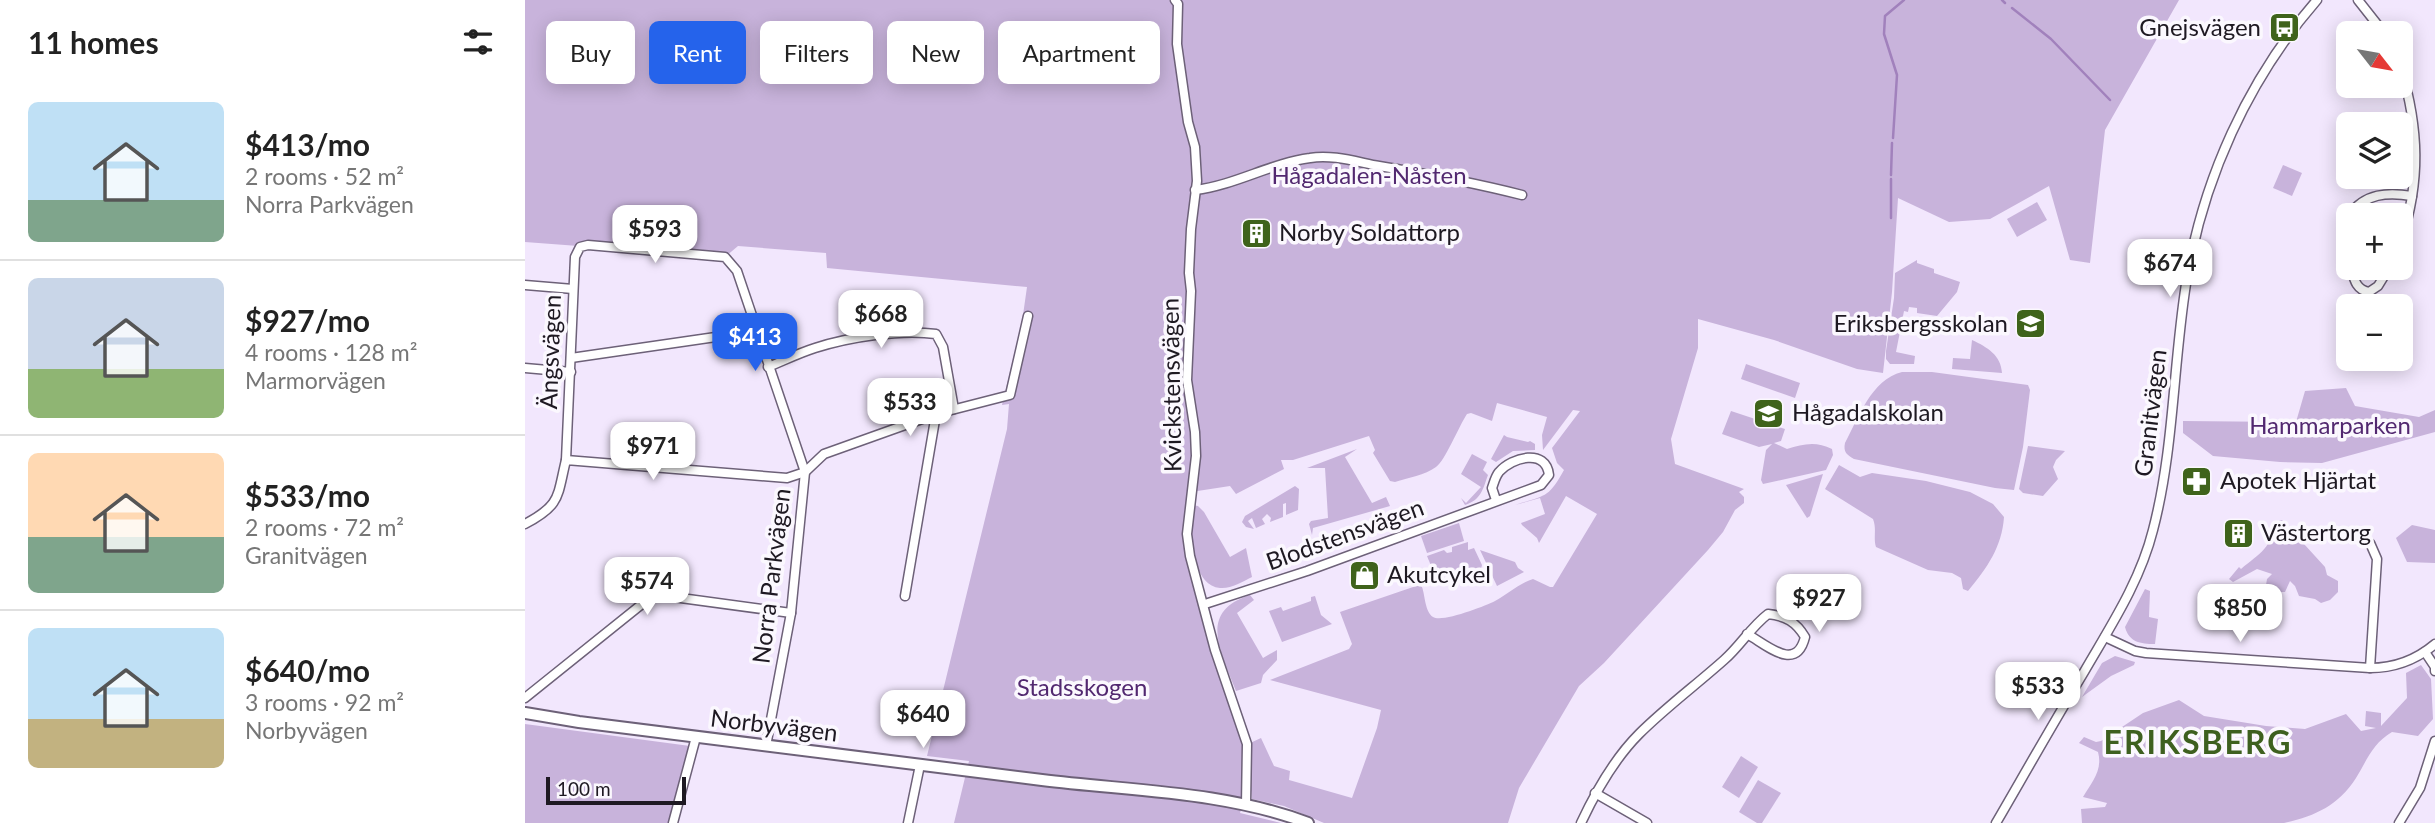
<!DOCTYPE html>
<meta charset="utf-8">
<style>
body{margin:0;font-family:Lato,sans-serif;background:#f6f6f6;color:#222;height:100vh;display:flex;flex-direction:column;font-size:26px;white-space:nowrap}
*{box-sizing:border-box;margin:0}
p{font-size:23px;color:#767676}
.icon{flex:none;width:38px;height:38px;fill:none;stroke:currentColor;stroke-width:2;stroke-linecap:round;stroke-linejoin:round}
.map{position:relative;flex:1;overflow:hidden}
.drawer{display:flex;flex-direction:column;background:#fff;width:525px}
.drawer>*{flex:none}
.banner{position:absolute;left:21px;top:21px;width:665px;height:63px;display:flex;gap:14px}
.needle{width:46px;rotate:121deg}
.fabs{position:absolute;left:1811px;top:21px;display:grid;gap:14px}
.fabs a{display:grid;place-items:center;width:77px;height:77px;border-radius:10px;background:#fff;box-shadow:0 4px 18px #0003;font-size:35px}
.scale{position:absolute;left:21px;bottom:18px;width:140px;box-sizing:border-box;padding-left:7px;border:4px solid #1e1922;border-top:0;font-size:19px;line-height:24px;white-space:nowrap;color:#1e1922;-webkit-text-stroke:5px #fbf8fe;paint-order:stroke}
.price{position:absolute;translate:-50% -60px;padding:0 16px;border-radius:14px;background:#fff;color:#222;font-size:23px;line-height:46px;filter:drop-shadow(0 2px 4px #0008)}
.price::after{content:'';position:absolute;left:50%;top:42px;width:21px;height:16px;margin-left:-10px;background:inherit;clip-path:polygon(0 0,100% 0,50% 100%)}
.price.active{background:#2563eb;color:#fff}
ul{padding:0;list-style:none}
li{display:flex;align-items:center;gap:21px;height:175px;padding:0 28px}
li+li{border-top:2px solid #e0e0e0}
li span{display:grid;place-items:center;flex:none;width:196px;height:140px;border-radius:10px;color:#555}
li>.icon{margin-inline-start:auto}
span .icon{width:84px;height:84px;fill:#fffc;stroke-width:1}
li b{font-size:30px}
h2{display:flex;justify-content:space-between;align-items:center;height:84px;padding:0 28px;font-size:30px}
.chip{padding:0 24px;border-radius:10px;background:#fff;box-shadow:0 4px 18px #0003;font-size:24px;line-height:63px}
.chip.active{background:#2563eb;color:#fff}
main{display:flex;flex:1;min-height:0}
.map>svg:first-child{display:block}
.green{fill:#c8b3db;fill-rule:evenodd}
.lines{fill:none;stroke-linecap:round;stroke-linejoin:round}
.stream{stroke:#a181bc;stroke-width:2.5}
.street-casing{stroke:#6d6178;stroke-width:11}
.secondary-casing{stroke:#6d6178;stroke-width:14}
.street{stroke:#fff;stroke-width:8}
.secondary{stroke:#fff;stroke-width:10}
.labels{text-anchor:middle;stroke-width:7;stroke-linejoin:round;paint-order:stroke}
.poi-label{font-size:24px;fill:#1e1922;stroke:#fbf8fe;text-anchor:start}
.park-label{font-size:24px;fill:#522870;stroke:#fbf8fe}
.street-label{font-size:24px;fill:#1e1922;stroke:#fbf8fe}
.district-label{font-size:32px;font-weight:bold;letter-spacing:2px;fill:#3e601f;stroke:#fbf8fe}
</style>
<main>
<section class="drawer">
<h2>11 homes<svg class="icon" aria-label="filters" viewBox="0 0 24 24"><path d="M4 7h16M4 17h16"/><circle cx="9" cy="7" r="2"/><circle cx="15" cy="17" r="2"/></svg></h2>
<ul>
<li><span style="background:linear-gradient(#bfe0f5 70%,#7fa58c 0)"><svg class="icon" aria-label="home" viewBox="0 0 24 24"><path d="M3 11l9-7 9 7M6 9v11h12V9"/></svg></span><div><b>$413/mo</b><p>2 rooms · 52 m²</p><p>Norra Parkvägen</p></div></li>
<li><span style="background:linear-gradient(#c9d6e8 65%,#8fb573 0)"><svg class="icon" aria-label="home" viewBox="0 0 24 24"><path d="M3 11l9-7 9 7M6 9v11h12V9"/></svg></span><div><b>$927/mo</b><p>4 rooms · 128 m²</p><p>Marmorvägen</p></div></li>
<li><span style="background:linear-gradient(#ffd9b3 60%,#7fa58c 0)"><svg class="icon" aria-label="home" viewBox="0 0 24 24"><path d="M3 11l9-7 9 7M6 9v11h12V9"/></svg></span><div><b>$533/mo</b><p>2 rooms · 72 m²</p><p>Granitvägen</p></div></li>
<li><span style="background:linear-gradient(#bfe0f5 65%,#c2b280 0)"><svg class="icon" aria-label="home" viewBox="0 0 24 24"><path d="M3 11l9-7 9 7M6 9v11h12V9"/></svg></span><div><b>$640/mo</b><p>3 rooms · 92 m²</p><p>Norbyvägen</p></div></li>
</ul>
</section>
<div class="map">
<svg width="1910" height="823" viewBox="0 0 1910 823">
<rect width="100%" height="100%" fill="#f2e7fd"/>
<g class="green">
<path d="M 0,0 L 1654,0 L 1580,130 L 1565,263 L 1545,260 L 1524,186 L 1465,219 L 1424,222 L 1373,198 L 1367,292 L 1358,373 L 1332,369 L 1249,340 L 1173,319 L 1173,348 L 1146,439 L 1150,464 L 1219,489 L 1214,492 L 1219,497 L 1219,503 L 1210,510 L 1198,532 L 1183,550 L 1079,663 L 1054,686 L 994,788 L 983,823 L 799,823 L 759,806 L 727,799 L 723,764 L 721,794 L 715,813 L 756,823 L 429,823 L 444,761 L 402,756 L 482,429 L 484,404 L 477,405 L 497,322 L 502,287 L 302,268 L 301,253 L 213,246 L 200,257 L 0,242 ZM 972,403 L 1022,417 L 1017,435 L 1018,450 L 1048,410 L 1055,411 L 1027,448 L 1032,463 L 1039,470 C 1023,499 1020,495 990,505 L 1015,498 L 1020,514 L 996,523 L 997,525 L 1012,538 L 1014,543 L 1041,496 L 1072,514 L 1028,587 L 1025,587 L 1008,579 C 993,584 983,594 970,601 C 960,606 917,623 908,617 C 900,612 900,595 897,587 L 894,585 L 815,612 L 827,644 L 824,649 L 745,680 L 856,710 L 852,728 L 827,798 L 764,780 L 765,771 L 749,766 L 736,738 L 723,744 L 690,650 L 662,534 L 666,492 L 705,486 L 711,494 L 759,469 L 756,460 L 768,460 L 844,436 L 850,450 L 848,453 L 865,481 L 870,482 C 883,478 900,475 911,467 C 920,461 934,426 942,414 L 946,413 L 967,421 Z"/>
<path d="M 1758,165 L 1777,173 L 1767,196 L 1748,188 Z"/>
<path d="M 1512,202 L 1522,220 L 1492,237 L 1482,219 Z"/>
<path d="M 1392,260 L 1392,263 L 1409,269 L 1409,273 L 1435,282 L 1432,292 L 1412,316 L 1392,313 L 1392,308 L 1384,307 L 1383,312 L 1379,311 L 1371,352 L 1390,356 L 1389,364 L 1365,364 L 1361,359 L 1361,351 L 1369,298 L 1370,273 Z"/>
<path d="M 1447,340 C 1462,347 1476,355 1477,373 L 1427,369 L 1428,358 L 1445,359 Z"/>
<path d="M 1221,364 L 1275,383 L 1270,398 L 1216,379 Z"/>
<path d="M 1377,372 L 1407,372 L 1503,385 L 1505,390 L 1498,447 L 1489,490 L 1470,488 L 1329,459 C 1322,455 1318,452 1320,443 C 1334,417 1346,380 1377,372 Z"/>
<path d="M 1821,388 L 1830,406 L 1894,417 L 1910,410 L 1910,432 L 1797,463 L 1755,462 L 1688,456 L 1658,433 L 1658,421 L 1771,422 L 1780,391 Z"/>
<path d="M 1206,411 L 1260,429 L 1256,441 L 1249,443 L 1262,449 C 1278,444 1291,441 1307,449 L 1308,455 L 1301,470 L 1238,484 L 1236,480 L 1241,450 L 1247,444 L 1234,447 L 1197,434 Z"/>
<path d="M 979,435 L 982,437 L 1003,442 L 1005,441 L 1010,444 L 1010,450 L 988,451 L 971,462 L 966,459 Z"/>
<path d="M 1503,446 L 1540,451 L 1531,460 L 1528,467 L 1533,479 L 1518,496 L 1498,493 L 1494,489 Z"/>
<path d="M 832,449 L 820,457 L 847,503 L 861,497 L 865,506 L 788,528 L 787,535 L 784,524 L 786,521 L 803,518 L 800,468 L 782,468 Z"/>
<path d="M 947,454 L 962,462 L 958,470 L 963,475 C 958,489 956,500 940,505 L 936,498 L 941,503 L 956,487 L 936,474 Z"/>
<path d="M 1314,465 L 1335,477 L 1347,473 L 1401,481 L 1445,492 L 1468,504 L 1479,517 C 1477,547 1462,568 1443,591 L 1438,589 L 1436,578 L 1427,573 L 1403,570 L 1351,547 C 1348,538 1352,529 1348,519 L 1300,489 Z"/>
<path d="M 1298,474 L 1285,516 L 1282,518 L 1261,485 Z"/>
<path d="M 770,486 L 774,489 L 773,510 L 761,515 L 761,503 L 758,504 L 758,517 L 745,522 L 746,518 L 742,514 L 737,519 L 740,524 L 731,528 L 727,518 L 723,521 L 729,529 L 721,527 L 717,522 L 720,516 Z"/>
<path d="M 667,505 L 673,506 L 679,512 L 705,557 L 721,548 L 727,577 C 717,582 706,589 695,588 C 664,585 666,526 667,505 Z"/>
<path d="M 1757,520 L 1800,567 L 1802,575 L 1813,581 L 1813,592 L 1805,600 L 1796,603 L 1790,599 L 1774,596 L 1770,586 L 1765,581 L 1760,592 L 1746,592 L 1741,585 L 1742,579 L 1747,574 L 1732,569 L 1708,582 L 1704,579 L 1714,567 L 1716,569 C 1735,553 1747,548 1750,522 Z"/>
<path d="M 934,523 L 939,541 L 902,553 L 896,536 Z"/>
<path d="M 1887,525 L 1910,530 L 1910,563 L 1882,562 L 1871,538 Z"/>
<path d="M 943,542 L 943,550 L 949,548 L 957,565 L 956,569 L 909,573 L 902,556 L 919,550 L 922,553 L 927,552 L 927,547 Z"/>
<path d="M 955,550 L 990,562 L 993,568 L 999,572 L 972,586 Z"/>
<path d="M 1620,589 L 1625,591 L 1624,617 L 1633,619 L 1630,644 C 1615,644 1604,642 1600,627 Z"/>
<path d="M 725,595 L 729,600 L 712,613 L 738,658 L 752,650 L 752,660 L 738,675 L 736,683 L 711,691 C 696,652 672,612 725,595 Z"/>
<path d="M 790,596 L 796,615 L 807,624 L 757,642 L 744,611 L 756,607 L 758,611 L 786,601 L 786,597 Z"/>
<path d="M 1590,656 L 1610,662 L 1609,665 L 1586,676 L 1557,697 L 1577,663 Z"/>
<path d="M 1896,665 L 1906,679 L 1908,719 L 1893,736 L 1867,732 C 1848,743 1842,760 1831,778 C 1813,806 1790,816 1759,823 L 1557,823 L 1556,809 L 1580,807 L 1582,803 L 1558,797 C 1567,782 1578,770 1573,752 L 1554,743 L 1559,737 L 1571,742 L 1576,741 L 1618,713 L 1654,700 L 1679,716 L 1741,726 L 1780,729 L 1821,714 L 1836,731 L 1851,728 L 1840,726 L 1841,711 L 1856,713 L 1856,726 L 1882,698 L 1881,673 Z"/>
<path d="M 0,724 L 165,746 L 148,823 L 0,823 Z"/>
<path d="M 1216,756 L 1233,767 L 1214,798 L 1197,787 Z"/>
<path d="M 1233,780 L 1256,793 L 1237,823 L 1232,823 L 1214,812 Z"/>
</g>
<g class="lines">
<g class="stream">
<path d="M 1477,0 L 1480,3"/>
<path d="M 1487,8 L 1526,39 L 1585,100"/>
<path d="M 1368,138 L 1372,75 L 1359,34 L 1360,16 L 1379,0"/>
<path d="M 1366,175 L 1367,143"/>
<path d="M 1366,218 L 1366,179"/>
</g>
<defs>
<g id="street">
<path d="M 650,0 L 653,4 L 652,44 L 663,122 L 670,147 L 672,181 L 666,229 L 664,273 L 666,291 L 662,380 L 670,432 L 671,456 L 662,534 L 665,556 L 690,650 L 722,744 L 721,805"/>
<path d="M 1833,0 L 1859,33"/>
<path d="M 1876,68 C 1894,129 1896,181 1876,241"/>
<path d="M 670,190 C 711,185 746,163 785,158 C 807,154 832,162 854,166 C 902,174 950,183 997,195"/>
<path d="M 1824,215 C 1840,193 1863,192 1887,196"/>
<path d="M 1824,217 L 1818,232 L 1824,260"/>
<path d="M 1826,268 C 1829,279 1831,290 1844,292 L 1853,286 L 1864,268"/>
<path d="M 0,285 L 48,289"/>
<path d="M 46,358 L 232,331"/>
<path d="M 243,367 C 258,361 274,353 290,348 C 324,337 376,329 411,334 L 418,347 L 429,409"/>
<path d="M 0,368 L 46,372"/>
<path d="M 41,460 L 50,257 L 55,247 L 63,245 L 200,257 L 212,271 L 280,472 L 266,613 L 241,746"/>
<path d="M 0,524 C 36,505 32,497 41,460 L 262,478 L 280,472 L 299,454 L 411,414 L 485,395 L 503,316"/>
<path d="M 1845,543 L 1852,559 L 1845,668"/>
<path d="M 380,596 L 411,414"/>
<path d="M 680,604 L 782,571 L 1016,485 L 1024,475 C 1021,448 987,457 974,472 C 970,477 969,483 967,488 L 971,500"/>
<path d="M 1580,637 L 1610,651 L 1621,653 L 1845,668 C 1871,668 1891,660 1910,644"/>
<path d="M 1900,652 L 1910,667 L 1910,671"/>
<path d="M 0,698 L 127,596 L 141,596 L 266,613"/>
<path d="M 1070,793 L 1122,823"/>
<path d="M 148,823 L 171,737"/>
<path d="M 383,823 L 395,765"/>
<path d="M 1056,823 C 1071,791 1089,759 1114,734 C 1140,708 1171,685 1199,660 C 1215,646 1226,627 1243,614 C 1261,616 1271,622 1280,637 C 1271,673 1242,645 1222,634"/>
<path d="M 1471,823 C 1500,773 1529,722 1559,672 C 1585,627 1615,582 1628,530 C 1649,450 1648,366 1661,284 C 1677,181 1723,79 1792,0"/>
<path d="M 1874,823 L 1895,788 L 1910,741"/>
</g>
<path id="secondary" d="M 0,713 L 54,722 C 209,741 363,762 517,780 C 605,791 699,791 783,823"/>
</defs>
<use href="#street" class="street-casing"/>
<use href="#secondary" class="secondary-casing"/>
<use href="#street" class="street"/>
<use href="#secondary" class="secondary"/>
</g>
<defs>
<symbol id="bus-square" viewBox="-11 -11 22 22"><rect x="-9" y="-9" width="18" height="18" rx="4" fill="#3f631b" stroke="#fbf8fe"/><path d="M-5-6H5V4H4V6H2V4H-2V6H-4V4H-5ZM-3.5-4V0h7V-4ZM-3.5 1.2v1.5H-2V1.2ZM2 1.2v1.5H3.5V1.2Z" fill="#fff"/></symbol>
<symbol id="building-square" viewBox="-11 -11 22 22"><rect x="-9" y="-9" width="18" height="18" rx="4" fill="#3f631b" stroke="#fbf8fe"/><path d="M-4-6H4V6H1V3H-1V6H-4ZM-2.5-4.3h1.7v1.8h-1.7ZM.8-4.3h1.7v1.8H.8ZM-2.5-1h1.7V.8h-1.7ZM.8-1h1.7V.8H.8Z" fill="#fff"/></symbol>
<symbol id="school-square" viewBox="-11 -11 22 22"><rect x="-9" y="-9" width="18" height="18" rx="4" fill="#3f631b" stroke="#fbf8fe"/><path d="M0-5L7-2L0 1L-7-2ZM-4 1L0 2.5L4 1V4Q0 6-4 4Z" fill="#fff"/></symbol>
<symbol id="pharmacy-square" viewBox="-11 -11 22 22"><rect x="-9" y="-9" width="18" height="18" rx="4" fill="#3f631b" stroke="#fbf8fe"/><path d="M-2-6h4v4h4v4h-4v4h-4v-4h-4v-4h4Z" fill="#fff"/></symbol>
<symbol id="shop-square" viewBox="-11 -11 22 22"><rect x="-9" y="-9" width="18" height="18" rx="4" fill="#3f631b" stroke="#fbf8fe"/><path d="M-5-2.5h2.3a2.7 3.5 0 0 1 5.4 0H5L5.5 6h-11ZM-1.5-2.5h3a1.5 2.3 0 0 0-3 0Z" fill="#fff"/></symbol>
</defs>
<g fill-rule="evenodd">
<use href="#bus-square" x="1742" y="10" width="35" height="35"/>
<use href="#building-square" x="714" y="216" width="35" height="35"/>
<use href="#school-square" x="1488" y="306" width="35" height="35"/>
<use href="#school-square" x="1226" y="396" width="35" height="35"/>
<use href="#pharmacy-square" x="1654" y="464" width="35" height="35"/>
<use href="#building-square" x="1696" y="516" width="35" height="35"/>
<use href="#shop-square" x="822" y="558" width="35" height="35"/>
</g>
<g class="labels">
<g class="poi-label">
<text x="1736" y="36" text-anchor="end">Gnejsvägen</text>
<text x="754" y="241">Norby Soldattorp</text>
<text x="1483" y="332" text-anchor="end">Eriksbergsskolan</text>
<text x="1267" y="421">Hågadalskolan</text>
<text x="1695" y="489">Apotek Hjärtat</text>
<text x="1736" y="541">Västertorg</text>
<text x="862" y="583">Akutcykel</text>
</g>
<g class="park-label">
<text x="844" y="184">Hågadalen-Nåsten</text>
<text x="1805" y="434">Hammarparken</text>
<text x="557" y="696">Stadsskogen</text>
</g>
<g class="street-label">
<text transform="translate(26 352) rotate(-88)" y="8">Ängsvägen</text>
<text transform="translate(647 385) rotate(-91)" y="8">Kvickstensvägen</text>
<text transform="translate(1626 413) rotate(-83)" y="8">Granitvägen</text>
<text transform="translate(820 535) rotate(-20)" y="8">Blodstensvägen</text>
<text transform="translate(247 576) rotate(-83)" y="8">Norra Parkvägen</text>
<text transform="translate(249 726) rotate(7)" y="8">Norbyvägen</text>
</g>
<g class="district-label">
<text x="1673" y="754">ERIKSBERG</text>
</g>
</g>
</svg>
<div class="fabs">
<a><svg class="needle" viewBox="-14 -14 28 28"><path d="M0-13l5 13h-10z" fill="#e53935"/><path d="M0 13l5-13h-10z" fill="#767676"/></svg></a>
<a><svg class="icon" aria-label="layers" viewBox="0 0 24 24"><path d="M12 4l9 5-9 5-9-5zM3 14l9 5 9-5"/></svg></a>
<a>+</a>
<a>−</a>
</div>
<div class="scale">100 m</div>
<b class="price" style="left:130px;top:265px">$593</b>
<b class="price" style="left:1645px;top:299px">$674</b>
<b class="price" style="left:356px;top:350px">$668</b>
<b class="price active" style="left:230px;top:373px">$413</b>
<b class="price" style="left:385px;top:438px">$533</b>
<b class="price" style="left:128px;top:482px">$971</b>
<b class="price" style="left:122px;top:617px">$574</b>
<b class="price" style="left:1294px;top:634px">$927</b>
<b class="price" style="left:1715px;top:644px">$850</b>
<b class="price" style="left:1513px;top:722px">$533</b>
<b class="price" style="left:398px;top:750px">$640</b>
<div class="banner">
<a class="chip">Buy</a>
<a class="chip active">Rent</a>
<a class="chip">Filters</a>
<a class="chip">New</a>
<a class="chip">Apartment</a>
</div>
</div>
</main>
